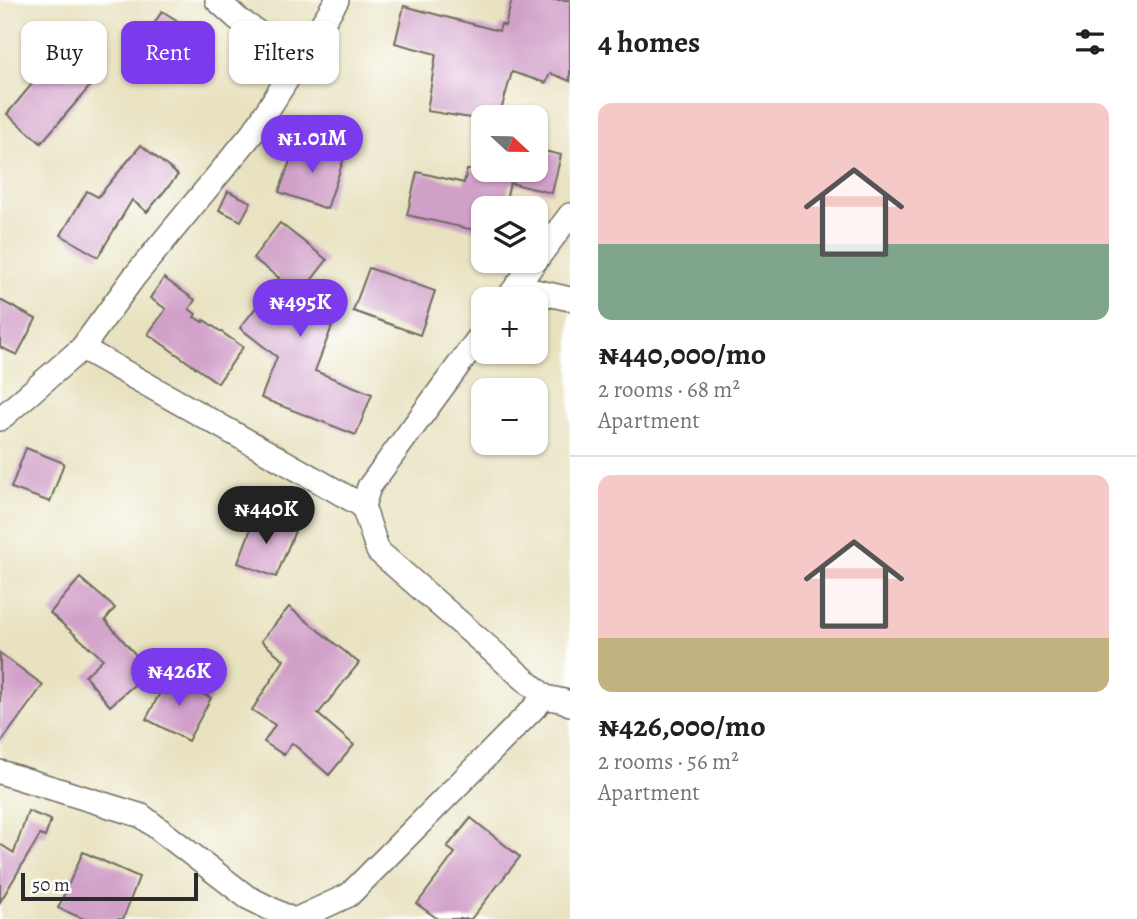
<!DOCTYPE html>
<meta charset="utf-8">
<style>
body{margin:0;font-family:Alegreya,serif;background:#f6f6f6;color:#202124;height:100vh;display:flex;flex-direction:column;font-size:26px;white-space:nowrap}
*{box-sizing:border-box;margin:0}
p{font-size:23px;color:#757577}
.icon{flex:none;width:38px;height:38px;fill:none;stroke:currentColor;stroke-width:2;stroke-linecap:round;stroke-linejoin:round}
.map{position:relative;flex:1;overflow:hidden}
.drawer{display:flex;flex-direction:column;background:#fff;width:567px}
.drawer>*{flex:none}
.top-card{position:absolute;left:21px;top:21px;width:443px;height:63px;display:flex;gap:14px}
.needle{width:46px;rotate:112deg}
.fabs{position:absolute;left:471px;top:105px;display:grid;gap:14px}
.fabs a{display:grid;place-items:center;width:77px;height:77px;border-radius:14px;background:#fff;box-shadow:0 2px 5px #0004;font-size:35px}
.scale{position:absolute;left:21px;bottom:18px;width:177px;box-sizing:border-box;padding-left:7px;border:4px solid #2b2b2b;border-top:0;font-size:19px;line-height:24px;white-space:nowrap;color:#2b2b2b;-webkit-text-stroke:5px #fff;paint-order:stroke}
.price{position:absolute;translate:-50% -60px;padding:0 16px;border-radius:24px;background:#7c3aed;color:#fff;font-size:23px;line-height:46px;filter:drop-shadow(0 2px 4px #0008)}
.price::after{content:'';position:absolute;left:50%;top:42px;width:21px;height:16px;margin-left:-10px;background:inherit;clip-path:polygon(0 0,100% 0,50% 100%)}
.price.on{background:#222;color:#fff}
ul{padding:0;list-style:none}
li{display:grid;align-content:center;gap:14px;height:371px;padding:0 28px}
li+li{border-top:2px solid #e0e0e0}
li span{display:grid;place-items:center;height:217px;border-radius:14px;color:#555}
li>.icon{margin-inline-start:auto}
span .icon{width:126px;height:126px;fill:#fffc;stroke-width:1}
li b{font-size:30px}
h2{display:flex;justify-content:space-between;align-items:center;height:84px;padding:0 28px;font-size:30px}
.chip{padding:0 24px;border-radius:14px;background:#fff;box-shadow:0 2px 5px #0004;font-size:24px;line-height:63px}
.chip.on{background:#7c3aed;color:#fff}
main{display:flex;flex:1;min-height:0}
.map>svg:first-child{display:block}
.building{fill:#d1a0c9}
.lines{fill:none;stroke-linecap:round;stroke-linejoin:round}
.street-casing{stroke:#6d6b5f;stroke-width:26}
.street{stroke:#fff;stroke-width:23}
</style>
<main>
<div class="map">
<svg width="570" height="919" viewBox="0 0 570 919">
<rect width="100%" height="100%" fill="#fff"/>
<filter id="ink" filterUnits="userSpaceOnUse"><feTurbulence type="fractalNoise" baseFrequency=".0143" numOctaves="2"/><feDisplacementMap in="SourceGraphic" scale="14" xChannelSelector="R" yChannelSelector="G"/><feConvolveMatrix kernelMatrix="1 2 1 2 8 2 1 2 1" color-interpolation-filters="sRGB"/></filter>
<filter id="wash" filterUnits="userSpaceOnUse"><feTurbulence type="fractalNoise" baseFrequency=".00686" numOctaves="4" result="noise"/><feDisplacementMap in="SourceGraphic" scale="28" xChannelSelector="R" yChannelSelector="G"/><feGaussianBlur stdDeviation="1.57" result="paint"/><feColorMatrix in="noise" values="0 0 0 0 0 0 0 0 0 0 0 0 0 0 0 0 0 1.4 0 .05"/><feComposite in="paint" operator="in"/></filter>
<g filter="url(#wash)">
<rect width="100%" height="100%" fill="#e8e2c0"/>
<g id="blocks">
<g class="building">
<path d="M 512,0 L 570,0 L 570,81 L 550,73 L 546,83 L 512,72 L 499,117 L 483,117 L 483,120 L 427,111 L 436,54 L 395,43 L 404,6 L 499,31 L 501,24 L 505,26 Z"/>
<path d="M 162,11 L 191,29 L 169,63 L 141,45 Z"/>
<path d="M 57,54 L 92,84 L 41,143 L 7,114 Z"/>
<path d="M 297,141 L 344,158 L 327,209 L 279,192 Z"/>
<path d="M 141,145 L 178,175 L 147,212 L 132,200 L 98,257 L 61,235 L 87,191 L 98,197 Z"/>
<path d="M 536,149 L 561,155 L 552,193 L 510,183 L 504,208 L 483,208 L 483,232 L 407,215 L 417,172 L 464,183 L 467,170 L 536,170 Z"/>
<path d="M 228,191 L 251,202 L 241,221 L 219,210 Z"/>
<path d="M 280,223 L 327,260 L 293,304 L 334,321 L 315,371 L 372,394 L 356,435 L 261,398 L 277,357 L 240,328 L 279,278 L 253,258 Z"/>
<path d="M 369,268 L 435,291 L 420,335 L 353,311 Z"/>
<path d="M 164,278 L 195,300 L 189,309 L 196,314 L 194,317 L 203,322 L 204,320 L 243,347 L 218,383 L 148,334 L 166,309 L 150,298 Z"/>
<path d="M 0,300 L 36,319 L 17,355 L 0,347 Z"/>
<path d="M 26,448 L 64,463 L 50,502 L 11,488 Z"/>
<path d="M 256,515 L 295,531 L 276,577 L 238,563 Z"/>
<path d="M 80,578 L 115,608 L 105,620 L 150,671 L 110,706 L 85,676 L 103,659 L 50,613 Z"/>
<path d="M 289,607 L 359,663 L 318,714 L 354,745 L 329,775 L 292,743 L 284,755 L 264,742 L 275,725 L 252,710 L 284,660 L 261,641 Z"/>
<path d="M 0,653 L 43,685 L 0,744 Z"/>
<path d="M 169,676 L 211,698 L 188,741 L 146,719 Z"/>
<path d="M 28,811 L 51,820 L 45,837 L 40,835 L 0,902 L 0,844 L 14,853 Z"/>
<path d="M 471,818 L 520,857 L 471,919 L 438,919 L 417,904 L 455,853 L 447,847 Z"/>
<path d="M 83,852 L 139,877 L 123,919 L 84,919 L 58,908 Z"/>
</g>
</g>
</g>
<g filter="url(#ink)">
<use href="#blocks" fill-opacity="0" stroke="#6d6b5f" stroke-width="2"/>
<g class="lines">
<defs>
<g id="street">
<path d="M 217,0 L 238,19 L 299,60"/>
<path d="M 517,287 L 570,299"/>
<path d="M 507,299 L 570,215"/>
<path d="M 483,332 L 369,487 L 363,506 L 378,551 L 545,697 L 564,701 L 570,704"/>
<path d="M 82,348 L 363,506"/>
<path d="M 0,419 L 82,348 L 134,277 L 255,130 L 337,0"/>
<path d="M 0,772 L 142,816 L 247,897 L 291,919"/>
<path d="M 297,919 L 349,895 L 545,697"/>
</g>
</defs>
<use href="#street" class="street-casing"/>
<use href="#street" class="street"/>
</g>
</g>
</svg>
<div class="fabs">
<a><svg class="needle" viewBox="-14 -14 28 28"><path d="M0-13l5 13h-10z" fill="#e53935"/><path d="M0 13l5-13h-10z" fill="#757577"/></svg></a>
<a><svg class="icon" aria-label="layers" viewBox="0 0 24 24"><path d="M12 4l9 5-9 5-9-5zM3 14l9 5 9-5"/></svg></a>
<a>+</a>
<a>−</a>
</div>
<div class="scale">50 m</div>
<b class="price" style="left:312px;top:175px">₦1.01M</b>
<b class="price" style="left:300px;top:339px">₦495K</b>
<b class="price on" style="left:266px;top:546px">₦440K</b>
<b class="price" style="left:179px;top:708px">₦426K</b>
<div class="top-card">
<a class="chip">Buy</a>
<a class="chip on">Rent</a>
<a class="chip">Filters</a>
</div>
</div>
<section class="drawer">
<h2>4 homes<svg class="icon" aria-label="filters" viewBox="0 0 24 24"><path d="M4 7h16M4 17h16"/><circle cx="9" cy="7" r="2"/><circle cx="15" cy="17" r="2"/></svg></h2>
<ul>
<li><span style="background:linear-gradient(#f6c9c9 65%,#7fa58c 0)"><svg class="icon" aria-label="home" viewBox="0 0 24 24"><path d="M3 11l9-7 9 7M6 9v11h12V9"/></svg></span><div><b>₦440,000/mo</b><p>2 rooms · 68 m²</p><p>Apartment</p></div></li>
<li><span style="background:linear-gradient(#f6c9c9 75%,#c2b280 0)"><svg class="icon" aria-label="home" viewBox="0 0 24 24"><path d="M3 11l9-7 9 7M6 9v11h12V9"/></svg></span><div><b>₦426,000/mo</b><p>2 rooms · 56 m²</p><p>Apartment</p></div></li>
</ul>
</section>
</main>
